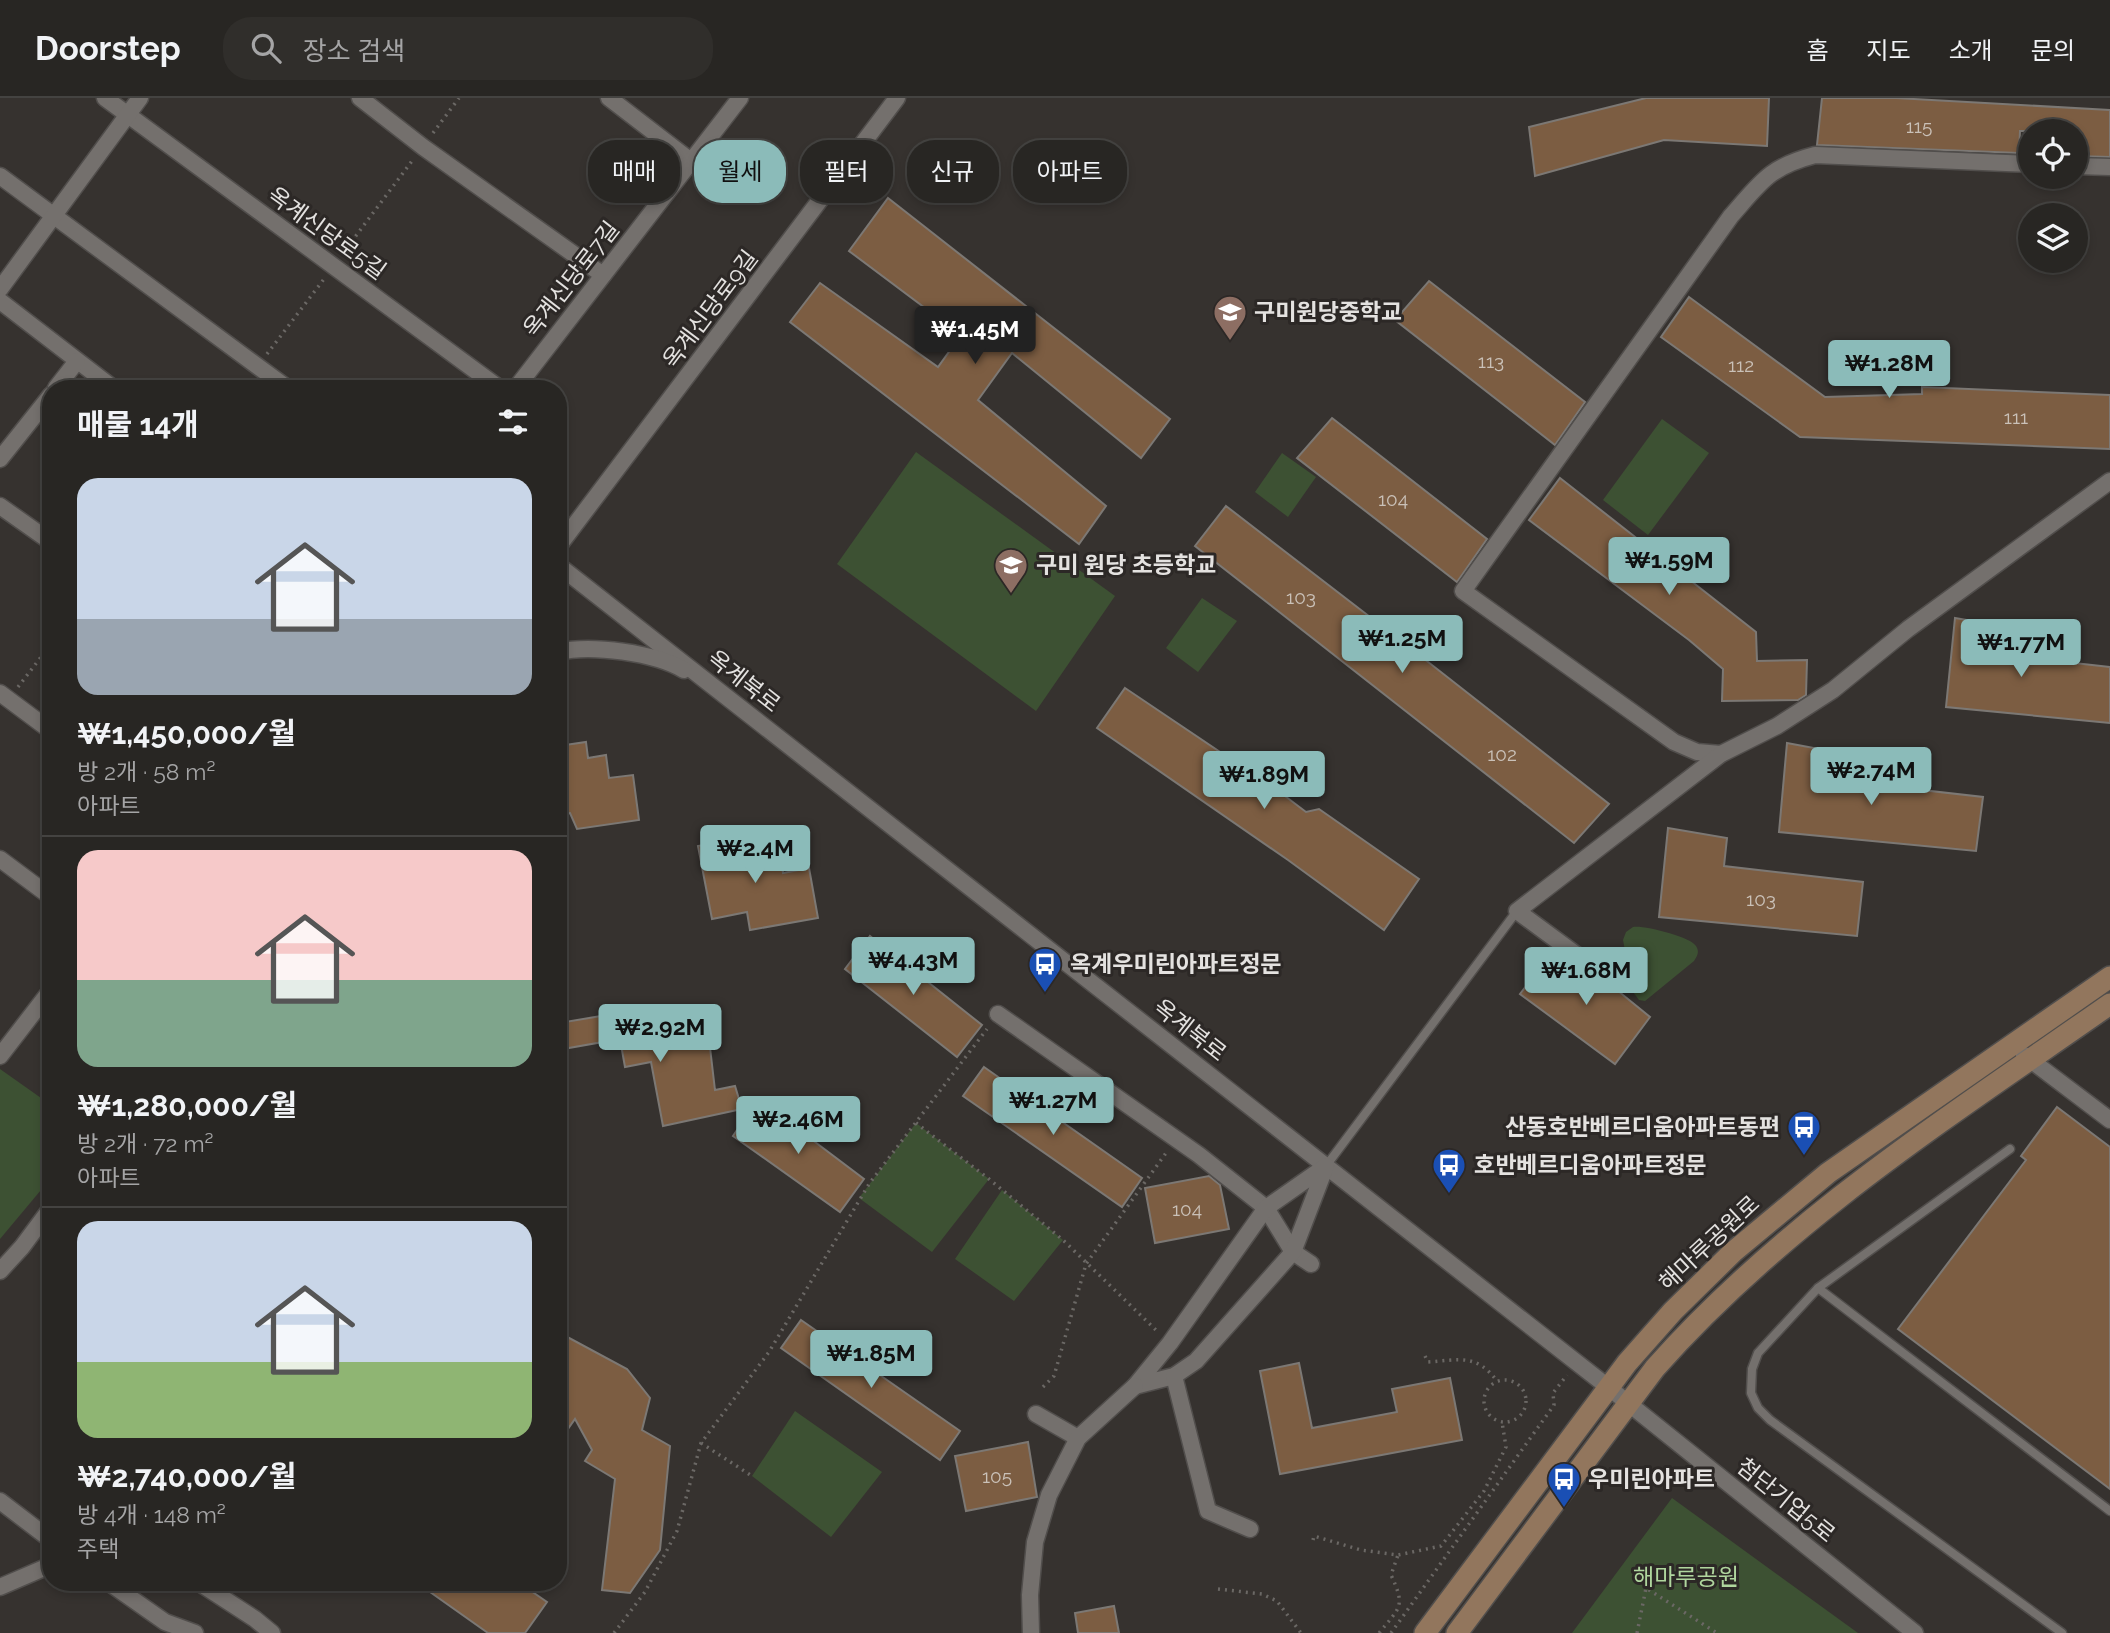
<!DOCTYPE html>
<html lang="ko">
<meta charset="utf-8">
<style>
body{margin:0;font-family:Raleway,"Noto Sans KR",sans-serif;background:#302e2b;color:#f1f3f6;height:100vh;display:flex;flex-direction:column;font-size:26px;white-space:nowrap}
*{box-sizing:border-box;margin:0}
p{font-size:23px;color:#a5a5a6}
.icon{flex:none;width:38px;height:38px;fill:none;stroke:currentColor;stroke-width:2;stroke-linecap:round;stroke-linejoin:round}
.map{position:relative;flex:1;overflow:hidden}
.panel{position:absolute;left:42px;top:282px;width:525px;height:1211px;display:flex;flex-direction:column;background:#282623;border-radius:28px;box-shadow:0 4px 10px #0003,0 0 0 2px #444341}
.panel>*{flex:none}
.top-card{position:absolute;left:588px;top:42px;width:665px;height:63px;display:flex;gap:14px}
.controls{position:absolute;left:2018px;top:21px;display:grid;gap:14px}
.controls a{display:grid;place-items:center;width:70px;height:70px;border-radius:50%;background:#282623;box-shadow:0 4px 10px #0003,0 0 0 2px #444341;font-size:35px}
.price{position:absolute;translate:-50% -60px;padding:0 16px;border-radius:7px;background:#8bbbb9;color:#111;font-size:23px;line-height:46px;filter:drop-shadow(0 2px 4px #0008)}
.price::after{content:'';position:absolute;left:50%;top:42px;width:21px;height:16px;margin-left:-10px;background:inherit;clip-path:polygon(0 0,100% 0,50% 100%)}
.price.on{background:#222;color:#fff}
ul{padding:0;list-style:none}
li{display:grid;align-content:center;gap:14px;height:371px;padding:0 35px}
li+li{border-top:2px solid #444341}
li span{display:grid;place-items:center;height:217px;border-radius:21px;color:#555}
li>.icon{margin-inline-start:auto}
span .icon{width:126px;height:126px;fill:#fffc;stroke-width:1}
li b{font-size:30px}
h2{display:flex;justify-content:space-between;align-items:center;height:84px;padding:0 35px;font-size:30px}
.tag{padding:0 24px;border-radius:28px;background:#282623;box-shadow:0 4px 10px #0003,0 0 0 2px #444341;font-size:24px;line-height:63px}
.tag.on{background:#8bbbb9;color:#111}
header{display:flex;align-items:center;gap:42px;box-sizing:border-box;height:98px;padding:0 35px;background:#282623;border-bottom:2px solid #444341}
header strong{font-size:33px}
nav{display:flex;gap:38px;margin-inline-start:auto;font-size:24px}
.search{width:490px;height:63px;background:#302e2b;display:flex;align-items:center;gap:18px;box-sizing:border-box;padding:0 24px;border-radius:28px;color:#a5a5a6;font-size:26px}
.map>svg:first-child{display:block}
.green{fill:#3d5133}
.building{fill:#7c5d42;stroke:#7c7874;stroke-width:2}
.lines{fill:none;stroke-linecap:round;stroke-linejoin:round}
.lane-casing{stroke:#514e4c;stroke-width:11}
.street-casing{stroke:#514e4c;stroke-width:19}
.secondary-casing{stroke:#514e4c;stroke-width:24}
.path{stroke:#6b6865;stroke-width:3.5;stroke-dasharray:2 5;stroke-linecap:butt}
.lane{stroke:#74706d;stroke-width:8}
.street{stroke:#74706d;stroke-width:16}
.secondary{stroke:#92765d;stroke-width:21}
.labels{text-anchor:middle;stroke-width:6;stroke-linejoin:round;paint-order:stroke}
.number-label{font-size:19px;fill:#cac1b8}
.street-label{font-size:23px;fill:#e4e2e0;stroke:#2c2826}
.poi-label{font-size:23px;font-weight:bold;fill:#e4e2e0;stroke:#2c2826;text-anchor:start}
.park-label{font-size:23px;fill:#b0d69e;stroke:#2c2826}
</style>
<header>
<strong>Doorstep</strong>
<div class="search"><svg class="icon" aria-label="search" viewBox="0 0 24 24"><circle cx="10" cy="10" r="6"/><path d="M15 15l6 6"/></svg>장소 검색</div>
<nav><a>홈</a><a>지도</a><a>소개</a><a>문의</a></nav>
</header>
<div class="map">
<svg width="2110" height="1535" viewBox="0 0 2110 1535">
<rect width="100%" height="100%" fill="#36322f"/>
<g class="green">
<path d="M 1662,321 L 1709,355 L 1648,437 L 1603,402 Z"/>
<path d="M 916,354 L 1115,498 L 1036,613 L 837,466 Z"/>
<path d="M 1282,355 L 1316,379 L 1288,419 L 1255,394 Z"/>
<path d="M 1202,500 L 1237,523 L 1198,574 L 1166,550 Z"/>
<path d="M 1633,829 C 1644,827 1691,839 1696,848 C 1700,854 1697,858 1694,863 L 1645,903 L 1639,902 L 1633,894 L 1623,842 L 1626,834 Z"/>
<path d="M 0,971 L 51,1007 L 51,1080 L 0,1141 Z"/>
<path d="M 916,1025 L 989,1081 L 932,1154 L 859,1100 Z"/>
<path d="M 1002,1092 L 1063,1142 L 1014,1203 L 955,1161 Z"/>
<path d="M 795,1313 L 882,1374 L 831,1439 L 752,1378 Z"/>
<path d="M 1672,1400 L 1858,1535 L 1572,1535 Z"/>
</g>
<g class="building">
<path d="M 1646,0 L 1769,0 L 1767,48 L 1664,42 L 1535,78 L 1529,29 Z"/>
<path d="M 1822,0 L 1896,0 L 2110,12 L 2110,59 L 2076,58 L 2076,33 L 2020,33 L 2019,55 L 1817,47 Z"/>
<path d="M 888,100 L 1170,321 L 1141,360 L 1012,255 L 978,302 L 1106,408 L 1079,446 L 790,224 L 820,185 L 938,269 L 961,237 L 849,153 Z"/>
<path d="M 1429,183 L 1585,304 L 1555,347 L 1395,222 Z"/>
<path d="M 1689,199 L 1825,299 L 1922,296 L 1922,289 L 2110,297 L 2110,351 L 1800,339 L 1661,239 Z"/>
<path d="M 1332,320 L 1487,441 L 1457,484 L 1297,360 Z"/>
<path d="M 1560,380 L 1756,534 L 1757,563 L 1807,562 L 1806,597 L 1798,602 L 1722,603 L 1723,571 L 1689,542 L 1529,422 Z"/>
<path d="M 1226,408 L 1409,549 L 1609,706 L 1574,745 L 1195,448 Z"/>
<path d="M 1955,520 L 2014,530 L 2011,558 L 2110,569 L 2110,625 L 1946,609 Z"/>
<path d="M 1125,590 L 1281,695 L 1306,714 L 1319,711 L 1419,781 L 1384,832 L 1288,762 L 1097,630 Z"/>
<path d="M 586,644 L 588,660 L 606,657 L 609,680 L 633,677 L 639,722 L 577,731 L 570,715 L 558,716 L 558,648 Z"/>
<path d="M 1787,645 L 1846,656 L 1843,683 L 1983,699 L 1976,753 L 1779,734 Z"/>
<path d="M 1668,730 L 1727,740 L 1724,768 L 1863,784 L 1857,838 L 1659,819 Z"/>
<path d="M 757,737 L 761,756 L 780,753 L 783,775 L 809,770 L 818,820 L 750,832 L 747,814 L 712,821 L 698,748 Z"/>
<path d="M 870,838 L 982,927 L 957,959 L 845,871 Z"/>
<path d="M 1553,853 L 1598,888 L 1603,890 L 1612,888 L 1650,919 L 1615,966 L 1520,896 Z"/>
<path d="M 649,910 L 657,947 L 709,941 L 715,992 L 735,988 L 742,1011 L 663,1028 L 651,964 L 625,969 L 620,941 L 563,951 L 559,925 Z"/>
<path d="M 984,969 L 1142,1080 L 1122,1109 L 963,998 Z"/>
<path d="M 758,1001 L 864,1081 L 840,1114 L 733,1038 Z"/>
<path d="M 2057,1009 L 2110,1049 L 2110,1391 L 1898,1231 L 2026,1062 L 2021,1058 Z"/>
<path d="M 1209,1078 L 1220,1087 L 1229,1131 L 1155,1145 L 1145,1090 Z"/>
<path d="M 801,1222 L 960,1333 L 940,1362 L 781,1250 Z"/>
<path d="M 558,1234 L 627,1271 L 650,1300 L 642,1332 L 670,1348 L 660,1452 L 630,1495 L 602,1492 L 615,1381 L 585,1363 L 592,1352 L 575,1321 L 558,1345 Z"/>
<path d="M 1299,1265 L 1312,1330 L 1397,1314 L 1392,1291 L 1450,1280 L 1462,1342 L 1280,1376 L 1260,1273 Z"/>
<path d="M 1028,1344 L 1037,1399 L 966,1413 L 955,1358 Z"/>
<path d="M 416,1484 L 518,1484 L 547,1504 L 525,1535 L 488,1535 Z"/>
<path d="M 1114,1508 L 1119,1535 L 1078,1535 L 1075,1515 Z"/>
</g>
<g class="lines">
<defs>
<g id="lane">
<path d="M 2010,1051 L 1818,1190 L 1758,1255 L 1752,1271 L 1751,1295 L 1758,1310 L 1770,1322 L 2062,1535"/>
<path d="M 1326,1068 L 1517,813"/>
<path d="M 1818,1190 L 2110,1413"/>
</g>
<g id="street">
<path d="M 105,0 L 499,290"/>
<path d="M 360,0 L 423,49 L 603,177"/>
<path d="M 609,0 L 691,63"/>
<path d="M 2076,68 L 2110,69"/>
<path d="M 0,78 L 287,290"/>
<path d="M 0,191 L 140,0"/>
<path d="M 0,203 L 113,290"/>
<path d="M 56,290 L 77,263"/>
<path d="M 516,290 L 740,0"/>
<path d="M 0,361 L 51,297"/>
<path d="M 0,408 L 51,444"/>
<path d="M 558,449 L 897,0"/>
<path d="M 558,467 L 1608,1289 L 1915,1535"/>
<path d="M 558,554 C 592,546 655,555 684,572"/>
<path d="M 0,595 L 51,633"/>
<path d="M 1721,656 L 1697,654 L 1674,644 L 1463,493 L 1731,118 C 1761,84 1769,69 1815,57 L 2030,66"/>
<path d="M 0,761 L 51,799"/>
<path d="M 1605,880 L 1597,872 L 1517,813 L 1721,656 L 1777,628 L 1833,592 L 1908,531 L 2110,383"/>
<path d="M 998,916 L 1199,1057 L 1266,1110 L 1293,1154 L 1311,1166"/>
<path d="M 2024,957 L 2110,1022"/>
<path d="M 0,958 L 51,892"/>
<path d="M 1326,1068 L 1293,1154 L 1196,1263 L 1174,1278 L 1135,1288 L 1170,1245 L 1266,1110 Z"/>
<path d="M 0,1173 L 22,1149 L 51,1110"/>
<path d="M 1174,1278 L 1208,1413 L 1250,1431"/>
<path d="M 1036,1316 L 1078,1340"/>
<path d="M 0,1403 L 51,1442"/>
<path d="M 108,1484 L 165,1524 L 195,1535"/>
<path d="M 198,1484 L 255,1521 L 272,1535"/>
<path d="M 0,1489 L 51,1467"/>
<path d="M 1031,1535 L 1030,1497 L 1035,1444 L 1049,1397 L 1078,1340 L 1135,1288"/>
</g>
<g id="secondary">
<path d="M 1425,1535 L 1627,1265 L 1673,1213 L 1733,1154 L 1828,1075 L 2110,879"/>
<path d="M 1457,1535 L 1655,1270 C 1786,1122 1950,1018 2110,906"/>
</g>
</defs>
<use href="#lane" class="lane-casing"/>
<use href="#street" class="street-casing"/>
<use href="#secondary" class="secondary-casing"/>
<g class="path">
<path d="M 433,35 L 459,0"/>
<path d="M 343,155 L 412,63"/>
<path d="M 267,256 L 324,181"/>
<path d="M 242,290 L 248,282"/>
<path d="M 18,589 L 51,546"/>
<path d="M 916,1025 L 989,1081 L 1063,1142 L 1158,1234"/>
<path d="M 1425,1258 L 1428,1264 C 1459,1262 1476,1255 1497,1283"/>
<circle cx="1505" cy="1303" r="21"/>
<path d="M 1043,1289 L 1054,1278 L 1086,1166 L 1166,1055"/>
<path d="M 701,1345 L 752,1378"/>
<path d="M 1313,1442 L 1314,1438 L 1361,1452 L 1398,1457 L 1441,1448 L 1484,1393 L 1506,1349 L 1502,1324"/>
<path d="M 1218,1491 L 1262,1496 L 1277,1503 L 1301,1535"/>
<path d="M 614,1535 L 645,1494 L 677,1433 L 701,1345 L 769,1254 L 869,1086 L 987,931"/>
<path d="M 1379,1535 C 1400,1509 1406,1509 1391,1477 L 1398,1457"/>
<path d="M 1391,1535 L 1554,1307 L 1553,1295 L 1567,1277"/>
<path d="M 1637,1535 L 1646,1490 L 1717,1535"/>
</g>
<use href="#lane" class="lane"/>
<use href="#street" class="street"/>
<use href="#secondary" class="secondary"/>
</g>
<defs>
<symbol id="school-pin" viewBox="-11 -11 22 30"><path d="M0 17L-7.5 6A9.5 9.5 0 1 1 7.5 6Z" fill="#8d6e63" stroke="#2c2826"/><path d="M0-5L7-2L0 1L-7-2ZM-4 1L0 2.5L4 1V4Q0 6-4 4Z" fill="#fff"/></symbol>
<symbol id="bus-pin" viewBox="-11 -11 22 30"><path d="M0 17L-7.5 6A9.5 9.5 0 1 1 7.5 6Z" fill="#1a4fb4" stroke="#2c2826"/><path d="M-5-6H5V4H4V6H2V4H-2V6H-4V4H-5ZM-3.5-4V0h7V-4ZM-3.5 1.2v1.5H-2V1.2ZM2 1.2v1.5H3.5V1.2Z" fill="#fff"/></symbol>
</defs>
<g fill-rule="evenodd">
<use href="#school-pin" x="1211" y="195" width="38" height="52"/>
<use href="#school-pin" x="992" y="448" width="38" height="52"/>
<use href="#bus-pin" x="1026" y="847" width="38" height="52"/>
<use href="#bus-pin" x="1785" y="1010" width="38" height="52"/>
<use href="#bus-pin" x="1430" y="1048" width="38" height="52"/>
<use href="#bus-pin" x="1545" y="1362" width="38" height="52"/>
</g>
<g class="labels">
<g class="number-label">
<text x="1919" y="35">115</text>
<text x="1491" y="270">113</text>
<text x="1741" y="274">112</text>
<text x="2016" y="326">111</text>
<text x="1393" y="408">104</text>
<text x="1301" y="506">103</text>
<text x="1502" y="663">102</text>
<text x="1761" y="808">103</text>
<text x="1187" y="1118">104</text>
<text x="997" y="1385">105</text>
</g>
<g class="street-label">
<text transform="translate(327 135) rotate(36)" y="8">옥계신당로5길</text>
<text transform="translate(571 181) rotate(-52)" y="8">옥계신당로7길</text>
<text transform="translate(710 211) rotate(-53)" y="8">옥계신당로9길</text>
<text transform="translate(744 583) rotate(38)" y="8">옥계북로</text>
<text transform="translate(1190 932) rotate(38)" y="8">옥계북로</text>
<text transform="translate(1709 1145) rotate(-43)" y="8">해마루공원로</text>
<text transform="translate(1786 1402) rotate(39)" y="8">첨단기업5로</text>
</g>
<g class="poi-label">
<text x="1254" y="222">구미원당중학교</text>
<text x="1036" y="475">구미 원당 초등학교</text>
<text x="1070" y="874">옥계우미린아파트정문</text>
<text x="1780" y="1037" text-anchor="end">산동호반베르디움아파트동편</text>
<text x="1474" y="1075">호반베르디움아파트정문</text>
<text x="1588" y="1389">우미린아파트</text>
</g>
<g class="park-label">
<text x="1686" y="1487">해마루공원</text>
</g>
</g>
</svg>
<div class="controls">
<a><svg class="icon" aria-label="locate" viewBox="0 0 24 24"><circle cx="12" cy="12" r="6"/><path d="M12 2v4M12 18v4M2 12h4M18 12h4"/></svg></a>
<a><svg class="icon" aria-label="layers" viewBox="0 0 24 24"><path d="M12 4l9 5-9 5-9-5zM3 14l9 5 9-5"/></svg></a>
</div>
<b class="price on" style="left:975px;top:268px">₩1.45M</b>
<b class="price" style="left:1889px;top:302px">₩1.28M</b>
<b class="price" style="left:1669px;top:499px">₩1.59M</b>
<b class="price" style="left:1402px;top:577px">₩1.25M</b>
<b class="price" style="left:2021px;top:581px">₩1.77M</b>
<b class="price" style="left:1871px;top:709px">₩2.74M</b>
<b class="price" style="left:1264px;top:713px">₩1.89M</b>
<b class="price" style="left:755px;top:787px">₩2.4M</b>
<b class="price" style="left:913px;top:899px">₩4.43M</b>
<b class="price" style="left:1586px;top:909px">₩1.68M</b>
<b class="price" style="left:660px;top:966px">₩2.92M</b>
<b class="price" style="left:1053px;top:1039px">₩1.27M</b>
<b class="price" style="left:798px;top:1058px">₩2.46M</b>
<b class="price" style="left:871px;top:1292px">₩1.85M</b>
<div class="top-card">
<a class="tag">매매</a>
<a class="tag on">월세</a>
<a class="tag">필터</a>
<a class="tag">신규</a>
<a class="tag">아파트</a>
</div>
<section class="panel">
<h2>매물 14개<svg class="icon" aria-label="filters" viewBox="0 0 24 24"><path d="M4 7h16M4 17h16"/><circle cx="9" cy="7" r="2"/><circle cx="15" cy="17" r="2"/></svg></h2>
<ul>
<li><span style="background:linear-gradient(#c9d6e8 65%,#9aa5b1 0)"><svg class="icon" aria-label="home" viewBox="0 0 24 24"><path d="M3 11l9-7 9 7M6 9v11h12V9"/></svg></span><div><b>₩1,450,000/월</b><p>방 2개 · 58 m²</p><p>아파트</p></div></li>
<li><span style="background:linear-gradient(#f6c9c9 60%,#7fa58c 0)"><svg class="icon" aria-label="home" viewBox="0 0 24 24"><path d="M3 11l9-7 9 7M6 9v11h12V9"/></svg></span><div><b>₩1,280,000/월</b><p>방 2개 · 72 m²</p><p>아파트</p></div></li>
<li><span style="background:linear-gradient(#c9d6e8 65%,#8fb573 0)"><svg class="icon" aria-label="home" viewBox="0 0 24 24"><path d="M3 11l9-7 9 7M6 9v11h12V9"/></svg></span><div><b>₩2,740,000/월</b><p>방 4개 · 148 m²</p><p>주택</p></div></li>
</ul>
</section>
</div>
